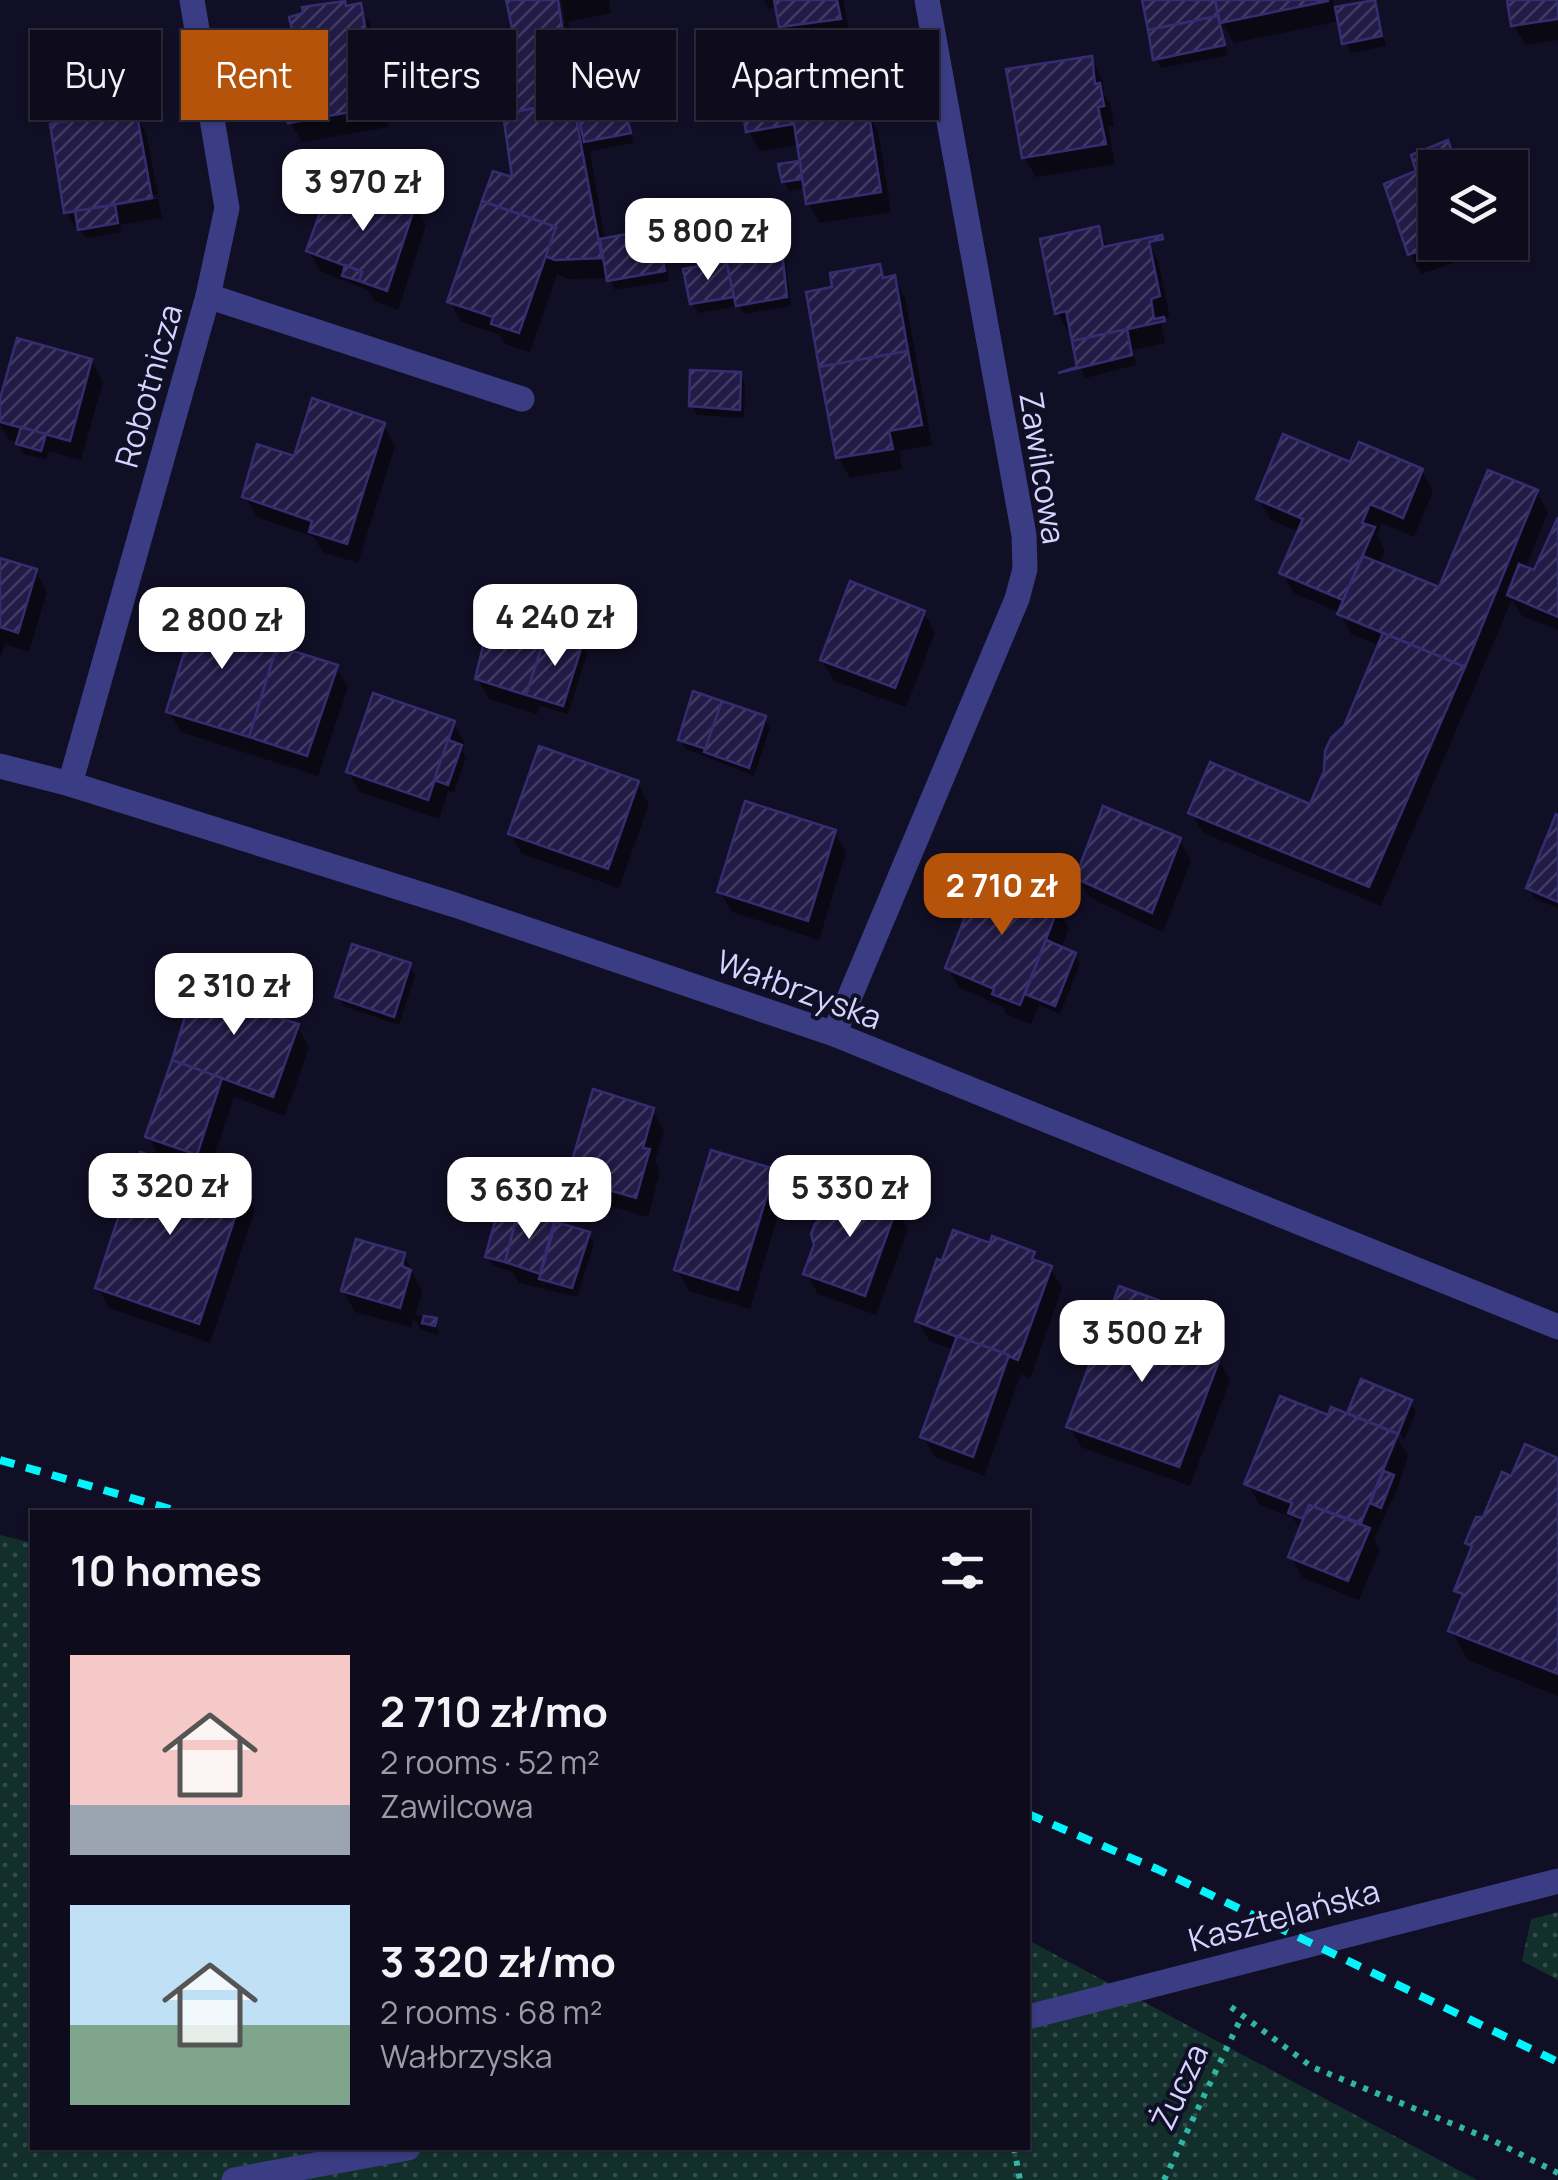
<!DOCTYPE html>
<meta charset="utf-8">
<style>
body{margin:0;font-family:Manrope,sans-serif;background:#161425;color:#f1f3f6;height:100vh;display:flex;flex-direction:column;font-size:38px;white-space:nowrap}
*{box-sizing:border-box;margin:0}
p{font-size:32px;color:#9a9ba3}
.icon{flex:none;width:55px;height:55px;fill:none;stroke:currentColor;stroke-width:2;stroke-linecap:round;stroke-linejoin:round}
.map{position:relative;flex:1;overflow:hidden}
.side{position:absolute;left:30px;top:1510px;width:1000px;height:640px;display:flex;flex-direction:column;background:#0d0b1c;border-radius:0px;box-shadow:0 2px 8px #0004,0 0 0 2px #2d2b3b}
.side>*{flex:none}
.banner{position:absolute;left:30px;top:30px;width:1000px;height:90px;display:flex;gap:20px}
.buttons{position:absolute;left:1418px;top:150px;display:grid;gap:20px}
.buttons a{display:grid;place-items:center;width:110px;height:110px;border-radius:0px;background:#0d0b1c;box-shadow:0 2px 8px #0004,0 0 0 2px #2d2b3b;font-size:50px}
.price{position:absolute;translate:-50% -85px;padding:0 22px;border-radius:20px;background:#fff;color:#222;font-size:32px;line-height:65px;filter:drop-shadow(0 2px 5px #0008)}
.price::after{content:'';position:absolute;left:50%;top:60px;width:30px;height:22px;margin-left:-15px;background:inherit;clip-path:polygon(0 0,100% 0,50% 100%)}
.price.on{background:#b45309;color:#fff}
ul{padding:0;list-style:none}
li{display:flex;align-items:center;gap:30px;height:250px;padding:0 40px}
li span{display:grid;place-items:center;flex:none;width:280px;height:200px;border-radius:0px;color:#555}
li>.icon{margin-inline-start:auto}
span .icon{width:120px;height:120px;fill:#fffc;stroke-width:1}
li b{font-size:42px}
h2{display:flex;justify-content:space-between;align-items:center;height:120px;padding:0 40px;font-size:42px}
.chip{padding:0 35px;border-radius:0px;background:#0d0b1c;box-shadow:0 2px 8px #0004,0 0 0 2px #2d2b3b;font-size:35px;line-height:90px}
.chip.on{background:#b45309;color:#fff}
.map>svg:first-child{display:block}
.grass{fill:url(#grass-dots)}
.shadow{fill:#0007}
.building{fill:url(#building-hatch);stroke:#362d71;stroke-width:2.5}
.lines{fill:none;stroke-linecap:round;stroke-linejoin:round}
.path{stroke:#30b6a4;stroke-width:6;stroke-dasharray:5 8;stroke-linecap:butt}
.service{stroke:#3a3d83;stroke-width:25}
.minor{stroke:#3a3d83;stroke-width:25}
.rail{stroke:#03f4fb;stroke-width:8;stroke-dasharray:15 12;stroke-linecap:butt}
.labels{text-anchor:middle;stroke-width:8;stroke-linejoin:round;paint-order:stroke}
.street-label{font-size:32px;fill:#d5d3ff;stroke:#110f25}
</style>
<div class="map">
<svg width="1558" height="2180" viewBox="0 0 1558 2180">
<defs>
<pattern id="grass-dots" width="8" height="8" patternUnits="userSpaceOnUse" patternTransform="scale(2.5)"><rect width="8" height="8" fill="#122f2c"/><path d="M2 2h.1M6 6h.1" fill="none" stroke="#344c4c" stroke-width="1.8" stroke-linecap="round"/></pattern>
<pattern id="building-hatch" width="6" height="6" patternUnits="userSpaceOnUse" patternTransform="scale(2.5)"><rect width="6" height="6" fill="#211b46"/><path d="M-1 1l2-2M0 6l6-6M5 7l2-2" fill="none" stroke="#403b62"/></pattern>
</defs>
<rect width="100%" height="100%" fill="#110f25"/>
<g class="grass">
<path d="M 0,1535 L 32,1543 L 32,2148 L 1028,2148 L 1028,1940 L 1477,2180 L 0,2180 Z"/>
<path d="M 1558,1912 L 1558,1980 L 1522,1961 L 1531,1919 Z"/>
</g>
<g class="shadow">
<path d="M 509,0 L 555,0 L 573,102 L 578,102 L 561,0 L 609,0 L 611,13 L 568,22 L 582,100 L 617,91 L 634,143 L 590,151 L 605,241 L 657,231 L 662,241 L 669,281 L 615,290 L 609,278 L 568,279 L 557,274 L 530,352 L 505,344 L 500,335 L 461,322 L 450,301 L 515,181 L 515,35 Z"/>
<path d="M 764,0 L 843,0 L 851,39 L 793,46 L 781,26 L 778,7 L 769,9 Z"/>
<path d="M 1145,0 L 1333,0 L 1335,10 L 1373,2 L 1379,12 L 1386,46 L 1350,53 L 1340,21 L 1234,43 L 1222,22 L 1228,55 L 1161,68 L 1156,59 Z"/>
<path d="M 1510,0 L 1558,0 L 1558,40 L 1525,45 L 1514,25 Z"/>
<path d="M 360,6 L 371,26 L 389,127 L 302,142 L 290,122 L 301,52 L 347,8 Z"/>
<path d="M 1091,58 L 1102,79 L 1104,94 L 1111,106 L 1114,126 L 1108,127 L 1115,164 L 1036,177 L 1024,157 Z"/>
<path d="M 609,59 L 614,69 L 616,76 L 611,77 L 606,68 L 605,60 Z"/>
<path d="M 826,81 L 837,101 L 840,115 L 866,111 L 878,131 L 891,212 L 820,223 L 808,203 L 806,188 L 789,191 L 784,181 L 802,163 L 800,145 L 760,151 L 748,131 Z"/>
<path d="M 134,113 L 146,133 L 158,194 L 66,210 Z"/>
<path d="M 1447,144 L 1460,168 L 1435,168 L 1435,242 L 1479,242 L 1452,253 L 1456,262 L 1422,274 L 1410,254 L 1420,173 Z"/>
<path d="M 158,199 L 162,218 L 120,225 L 121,232 L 86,238 L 82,232 L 78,232 L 68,215 Z"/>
<path d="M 364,204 L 415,205 L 426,225 L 398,310 L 374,301 L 368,290 L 320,271 L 309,251 Z"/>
<path d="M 1097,229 L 1108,248 L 1147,240 L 1158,261 L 1170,317 L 1161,319 L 1165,343 L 1133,350 L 1136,365 L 1085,378 L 1080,368 L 1073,332 L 1069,333 L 1058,313 Z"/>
<path d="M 781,254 L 786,263 L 791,306 L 744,314 L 739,306 L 698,313 L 692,303 Z"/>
<path d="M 879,267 L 886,280 L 894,278 L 905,298 L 932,445 L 899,451 L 902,469 L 850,478 L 838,457 L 834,289 Z"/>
<path d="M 91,361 L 103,382 L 81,460 L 49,451 L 46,459 L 24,454 L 18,443 L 9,440 L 0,425 L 0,409 Z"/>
<path d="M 740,374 L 745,384 L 744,418 L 697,415 L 692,405 Z"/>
<path d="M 383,425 L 395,446 L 358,563 L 323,552 L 314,537 L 257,517 L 245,497 L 296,459 Z"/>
<path d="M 1351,465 L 1422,471 L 1433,491 L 1414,537 L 1382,523 L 1377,535 L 1385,550 L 1379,565 L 1440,591 L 1537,492 L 1548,513 L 1525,569 L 1536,573 L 1558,523 L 1558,630 L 1521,615 L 1512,599 L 1381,906 L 1203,833 L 1191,813 L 1312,807 L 1380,646 L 1351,634 L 1339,612 L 1294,593 L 1282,573 L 1300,532 L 1271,520 L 1259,499 Z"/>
<path d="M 0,560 L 35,571 L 47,592 L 29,652 L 5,644 L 0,659 Z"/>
<path d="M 924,613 L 935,633 L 906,707 L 834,681 L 822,660 Z"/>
<path d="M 546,614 L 551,623 L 547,634 L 581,644 L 587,654 L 568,714 L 540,706 L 537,714 L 489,699 L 477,678 L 546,633 L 538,619 Z"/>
<path d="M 186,630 L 278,637 L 286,651 L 336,667 L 348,687 L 318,776 L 181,732 L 169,711 L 191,639 Z"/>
<path d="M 764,718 L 770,728 L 754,776 L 686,749 L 680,739 Z"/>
<path d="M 453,723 L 465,743 L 462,751 L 466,757 L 454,793 L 448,791 L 439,819 L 360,792 L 348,772 Z"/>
<path d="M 637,783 L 649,804 L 619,888 L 522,854 L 510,834 Z"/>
<path d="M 1558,817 L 1558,908 L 1534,898 L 1529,888 Z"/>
<path d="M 834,832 L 846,852 L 819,940 L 732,912 L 720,892 Z"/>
<path d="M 1179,840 L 1191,861 L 1163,932 L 1090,898 L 1078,878 Z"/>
<path d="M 1057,908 L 1069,928 L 1061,949 L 1075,955 L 1080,964 L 1060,1014 L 1039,1005 L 1031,1024 L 1006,1014 L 1002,1006 L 960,988 L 948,968 Z"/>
<path d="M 409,965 L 415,975 L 399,1025 L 343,1006 L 338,996 Z"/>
<path d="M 199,980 L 275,1008 L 279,1021 L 297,1026 L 309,1047 L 285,1116 L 234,1097 L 207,1178 L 243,1190 L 255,1210 L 210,1343 L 109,1308 L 98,1288 L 163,1162 L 148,1137 Z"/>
<path d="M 652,1110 L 664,1130 L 655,1162 L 660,1172 L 648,1217 L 582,1198 L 570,1178 Z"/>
<path d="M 774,1172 L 785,1192 L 750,1309 L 689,1291 L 677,1270 Z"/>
<path d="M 896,1209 L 908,1229 L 876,1315 L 818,1294 L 806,1273 Z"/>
<path d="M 553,1224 L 556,1229 L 588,1234 L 594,1244 L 577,1297 L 519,1283 L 513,1272 L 493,1266 L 487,1256 Z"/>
<path d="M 991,1246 L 1033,1254 L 1040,1264 L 1050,1268 L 1062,1288 L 1030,1379 L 1021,1374 L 984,1476 L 935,1457 L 923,1437 L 954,1350 L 930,1341 L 918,1321 Z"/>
<path d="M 404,1255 L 422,1292 L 415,1315 L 435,1320 L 439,1335 L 421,1330 L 414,1318 L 411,1327 L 355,1312 L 343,1291 Z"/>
<path d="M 1159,1303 L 1171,1324 L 1163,1349 L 1218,1360 L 1230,1380 L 1190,1486 L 1081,1447 L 1069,1427 Z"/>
<path d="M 1410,1402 L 1416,1412 L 1404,1440 L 1394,1422 L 1389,1424 L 1408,1456 L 1398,1487 L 1374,1539 L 1380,1550 L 1359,1600 L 1302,1577 L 1291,1557 L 1301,1531 L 1293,1518 L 1259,1504 L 1247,1483 L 1329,1419 L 1354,1419 L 1350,1413 Z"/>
<path d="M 1558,1460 L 1558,1696 L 1468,1660 L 1451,1630 L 1463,1601 L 1456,1590 L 1473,1551 L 1468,1543 L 1513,1479 Z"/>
</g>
<g class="building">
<path d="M 506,0 L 558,0 L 573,101 L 503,114 L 490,37 L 513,33 Z"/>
<path d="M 774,0 L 837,0 L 841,19 L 779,27 Z"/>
<path d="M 1142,0 L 1215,0 L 1218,16 L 1148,30 Z"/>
<path d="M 1215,0 L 1328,0 L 1328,1 L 1220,23 Z"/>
<path d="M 1375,0 L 1382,36 L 1342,44 L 1335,7 Z"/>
<path d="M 1507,0 L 1558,0 L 1558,19 L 1511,26 Z"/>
<path d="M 345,1 L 346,6 L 361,3 L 379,107 L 288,123 L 276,54 L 297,50 L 289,17 L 303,13 L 302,7 Z"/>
<path d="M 1218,16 L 1225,45 L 1153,60 L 1148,30 Z"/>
<path d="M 1092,56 L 1095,84 L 1100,83 L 1104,106 L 1098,107 L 1106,144 L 1022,158 L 1006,69 Z"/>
<path d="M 827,78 L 833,114 L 868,108 L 881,192 L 806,204 L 794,124 L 746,132 L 740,93 Z"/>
<path d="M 619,88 L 631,133 L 584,142 L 575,100 Z"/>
<path d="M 573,101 L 602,258 L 555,260 L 545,256 L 556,227 L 482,201 L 493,171 L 512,177 L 503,114 Z"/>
<path d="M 136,110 L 152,198 L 64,213 L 50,124 Z"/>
<path d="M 1448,140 L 1457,168 L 1435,168 L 1435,242 L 1443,242 L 1408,255 L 1384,184 L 1416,171 L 1411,155 Z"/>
<path d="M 800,161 L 802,179 L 782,182 L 778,164 Z"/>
<path d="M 329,188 L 364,201 L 371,201 L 375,190 L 416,203 L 387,291 L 359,281 L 362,272 L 306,251 Z"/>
<path d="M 482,201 L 556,227 L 519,333 L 491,324 L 493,317 L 447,302 Z"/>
<path d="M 115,205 L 118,223 L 78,230 L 75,211 Z"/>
<path d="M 1099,226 L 1103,247 L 1162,235 L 1163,239 L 1149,242 L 1160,296 L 1151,299 L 1154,319 L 1164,317 L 1165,321 L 1072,341 L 1066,311 L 1055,314 L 1040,239 Z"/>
<path d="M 658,228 L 665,271 L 607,281 L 600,239 Z"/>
<path d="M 782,251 L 787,297 L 736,306 L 726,261 Z"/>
<path d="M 726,261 L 734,297 L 690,304 L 683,269 Z"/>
<path d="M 880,264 L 883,278 L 895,275 L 908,351 L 819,367 L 806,292 L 832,287 L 830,273 Z"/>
<path d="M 345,265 L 362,272 L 359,281 L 342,276 Z"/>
<path d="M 1127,329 L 1132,355 L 1058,373 L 1077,367 L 1072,341 Z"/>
<path d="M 17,338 L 92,359 L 70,441 L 0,422 L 0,399 Z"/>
<path d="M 908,351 L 922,425 L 889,431 L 893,449 L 836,458 L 819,367 Z"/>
<path d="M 690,370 L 741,372 L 740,410 L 689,406 Z"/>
<path d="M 312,398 L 385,423 L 347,544 L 309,532 L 312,521 L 242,497 L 257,444 L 294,456 Z"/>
<path d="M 21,427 L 46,434 L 41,451 L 16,444 Z"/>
<path d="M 1283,434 L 1350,462 L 1359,442 L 1423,469 L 1403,518 L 1370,504 L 1362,523 L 1375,527 L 1343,600 L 1279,573 L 1303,519 L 1256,499 Z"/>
<path d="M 1488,470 L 1538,490 L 1465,667 L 1337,614 L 1363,556 L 1439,587 Z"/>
<path d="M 1558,517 L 1558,617 L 1507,595 L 1519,564 L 1534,570 Z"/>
<path d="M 0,558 L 37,569 L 18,633 L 0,627 Z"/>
<path d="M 850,581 L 925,611 L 895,688 L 820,660 Z"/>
<path d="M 196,609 L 280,635 L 249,737 L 166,712 L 190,633 L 183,630 L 190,612 Z"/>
<path d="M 539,610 L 547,611 L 543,623 L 535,619 Z"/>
<path d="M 491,614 L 547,631 L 526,695 L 475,679 Z"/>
<path d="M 547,631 L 583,642 L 563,706 L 526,695 Z"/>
<path d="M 1383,633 L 1465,667 L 1369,887 L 1188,813 L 1210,762 L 1310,804 L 1324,771 L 1325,751 L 1331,738 L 1344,726 Z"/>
<path d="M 277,646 L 338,665 L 307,756 L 249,737 Z"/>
<path d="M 693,691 L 722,701 L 706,749 L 678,740 Z"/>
<path d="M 373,693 L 455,721 L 428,800 L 346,772 Z"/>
<path d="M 722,701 L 766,716 L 749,768 L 704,752 Z"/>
<path d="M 448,740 L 462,745 L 448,785 L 434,780 Z"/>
<path d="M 539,746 L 639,781 L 608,869 L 508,834 Z"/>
<path d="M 745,801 L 836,830 L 808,921 L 717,892 Z"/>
<path d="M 1103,806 L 1181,838 L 1152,913 L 1075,878 Z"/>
<path d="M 1556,814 L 1558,815 L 1558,902 L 1526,888 Z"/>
<path d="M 982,874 L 1059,906 L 1020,1005 L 992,994 L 994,989 L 945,968 Z"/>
<path d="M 1046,940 L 1076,953 L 1055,1006 L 1025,994 Z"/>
<path d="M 352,944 L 411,963 L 394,1017 L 335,997 Z"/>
<path d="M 197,977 L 265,1001 L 260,1012 L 299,1024 L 273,1097 L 172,1060 Z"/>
<path d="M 265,1001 L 277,1006 L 273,1016 L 260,1012 Z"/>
<path d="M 172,1060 L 222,1078 L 197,1155 L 145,1137 Z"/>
<path d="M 593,1089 L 654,1108 L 643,1148 L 650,1149 L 636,1198 L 567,1178 Z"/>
<path d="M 711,1150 L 775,1169 L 738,1290 L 674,1270 Z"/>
<path d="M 140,1152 L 245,1188 L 199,1324 L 95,1288 Z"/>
<path d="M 836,1184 L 897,1207 L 865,1296 L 803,1274 L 814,1245 L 811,1234 L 815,1224 L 824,1216 Z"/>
<path d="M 499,1207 L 518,1212 L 505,1262 L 485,1257 Z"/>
<path d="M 518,1212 L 554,1222 L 540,1274 L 505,1262 Z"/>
<path d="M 556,1222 L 590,1232 L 572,1288 L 539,1279 Z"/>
<path d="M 953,1230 L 990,1243 L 992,1236 L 1035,1252 L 1032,1259 L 1052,1266 L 1018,1360 L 915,1321 L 937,1259 L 942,1261 Z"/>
<path d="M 356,1239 L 405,1253 L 402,1266 L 411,1270 L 400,1308 L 341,1291 Z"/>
<path d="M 1119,1286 L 1161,1301 L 1148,1340 L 1173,1351 L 1177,1342 L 1220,1358 L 1179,1467 L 1066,1427 Z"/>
<path d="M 424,1316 L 437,1318 L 435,1326 L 422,1323 Z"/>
<path d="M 957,1336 L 1009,1355 L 973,1457 L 920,1437 Z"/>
<path d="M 1361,1379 L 1412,1400 L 1398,1434 L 1347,1413 Z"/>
<path d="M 1280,1396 L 1328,1415 L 1331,1407 L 1398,1434 L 1361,1523 L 1309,1505 L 1303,1519 L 1288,1513 L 1292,1503 L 1244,1484 Z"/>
<path d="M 1525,1444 L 1558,1458 L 1558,1674 L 1448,1631 L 1463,1594 L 1454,1591 L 1472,1546 L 1465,1543 L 1476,1517 L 1483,1517 L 1502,1472 L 1511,1476 Z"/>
<path d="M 1384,1471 L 1394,1475 L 1381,1508 L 1370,1503 Z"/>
<path d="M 1309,1505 L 1370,1528 L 1348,1581 L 1288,1557 Z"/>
</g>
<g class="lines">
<g class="path">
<path d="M 1231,2007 L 1312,2067 L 1492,2140 L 1558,2173"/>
<path d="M 1014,2148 L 1020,2180"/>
<path d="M 1164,2180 L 1242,2016"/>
</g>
<path class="service" d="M 208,296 L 522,399"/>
<g class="minor">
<path d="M 0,766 L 70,784 L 455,905 L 834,1034 L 1558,1327"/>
<path d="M 70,784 L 208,296 L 227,208 L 192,0"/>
<path d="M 834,1034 L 1017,599 L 1025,569 L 1024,535 L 927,0"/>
<path d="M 1028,2017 L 1558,1881"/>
<path d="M 234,2180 L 408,2148"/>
</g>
<g class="rail">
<path d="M 0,1460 L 180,1512"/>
<path d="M 1028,1814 L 1157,1869 L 1558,2062"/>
</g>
</g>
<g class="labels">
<g class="street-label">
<text transform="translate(149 386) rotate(-74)" y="11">Robotnicza</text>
<text transform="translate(1042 468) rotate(81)" y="11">Zawilcowa</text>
<text transform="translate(799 990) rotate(20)" y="11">Wałbrzyska</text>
<text transform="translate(1284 1916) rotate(-15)" y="11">Kasztelańska</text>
<text transform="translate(1180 2087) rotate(-65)" y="11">Żucza</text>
</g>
</g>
</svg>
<div class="buttons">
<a><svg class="icon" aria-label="layers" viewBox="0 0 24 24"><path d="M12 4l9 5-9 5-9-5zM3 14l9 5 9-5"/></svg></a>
</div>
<b class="price" style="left:363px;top:234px">3 970 zł</b>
<b class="price" style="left:708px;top:283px">5 800 zł</b>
<b class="price" style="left:555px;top:669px">4 240 zł</b>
<b class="price" style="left:222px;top:672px">2 800 zł</b>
<b class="price on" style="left:1002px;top:938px">2 710 zł</b>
<b class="price" style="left:234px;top:1038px">2 310 zł</b>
<b class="price" style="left:170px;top:1238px">3 320 zł</b>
<b class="price" style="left:850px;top:1240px">5 330 zł</b>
<b class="price" style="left:529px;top:1242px">3 630 zł</b>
<b class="price" style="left:1142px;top:1385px">3 500 zł</b>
<div class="banner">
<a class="chip">Buy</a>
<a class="chip on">Rent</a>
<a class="chip">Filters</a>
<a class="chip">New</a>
<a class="chip">Apartment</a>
</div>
<section class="side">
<h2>10 homes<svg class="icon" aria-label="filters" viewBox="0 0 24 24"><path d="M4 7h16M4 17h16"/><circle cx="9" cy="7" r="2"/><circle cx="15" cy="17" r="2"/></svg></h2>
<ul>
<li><span style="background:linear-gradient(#f6c9c9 75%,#9aa5b1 0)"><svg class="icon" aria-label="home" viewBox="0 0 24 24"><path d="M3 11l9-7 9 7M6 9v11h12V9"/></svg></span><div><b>2 710 zł/mo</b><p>2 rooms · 52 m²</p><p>Zawilcowa</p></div></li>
<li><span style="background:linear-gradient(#bfe0f5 60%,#7fa58c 0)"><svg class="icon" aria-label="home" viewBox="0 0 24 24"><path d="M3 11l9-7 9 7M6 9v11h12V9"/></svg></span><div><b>3 320 zł/mo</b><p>2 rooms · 68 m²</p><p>Wałbrzyska</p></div></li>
</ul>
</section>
</div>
